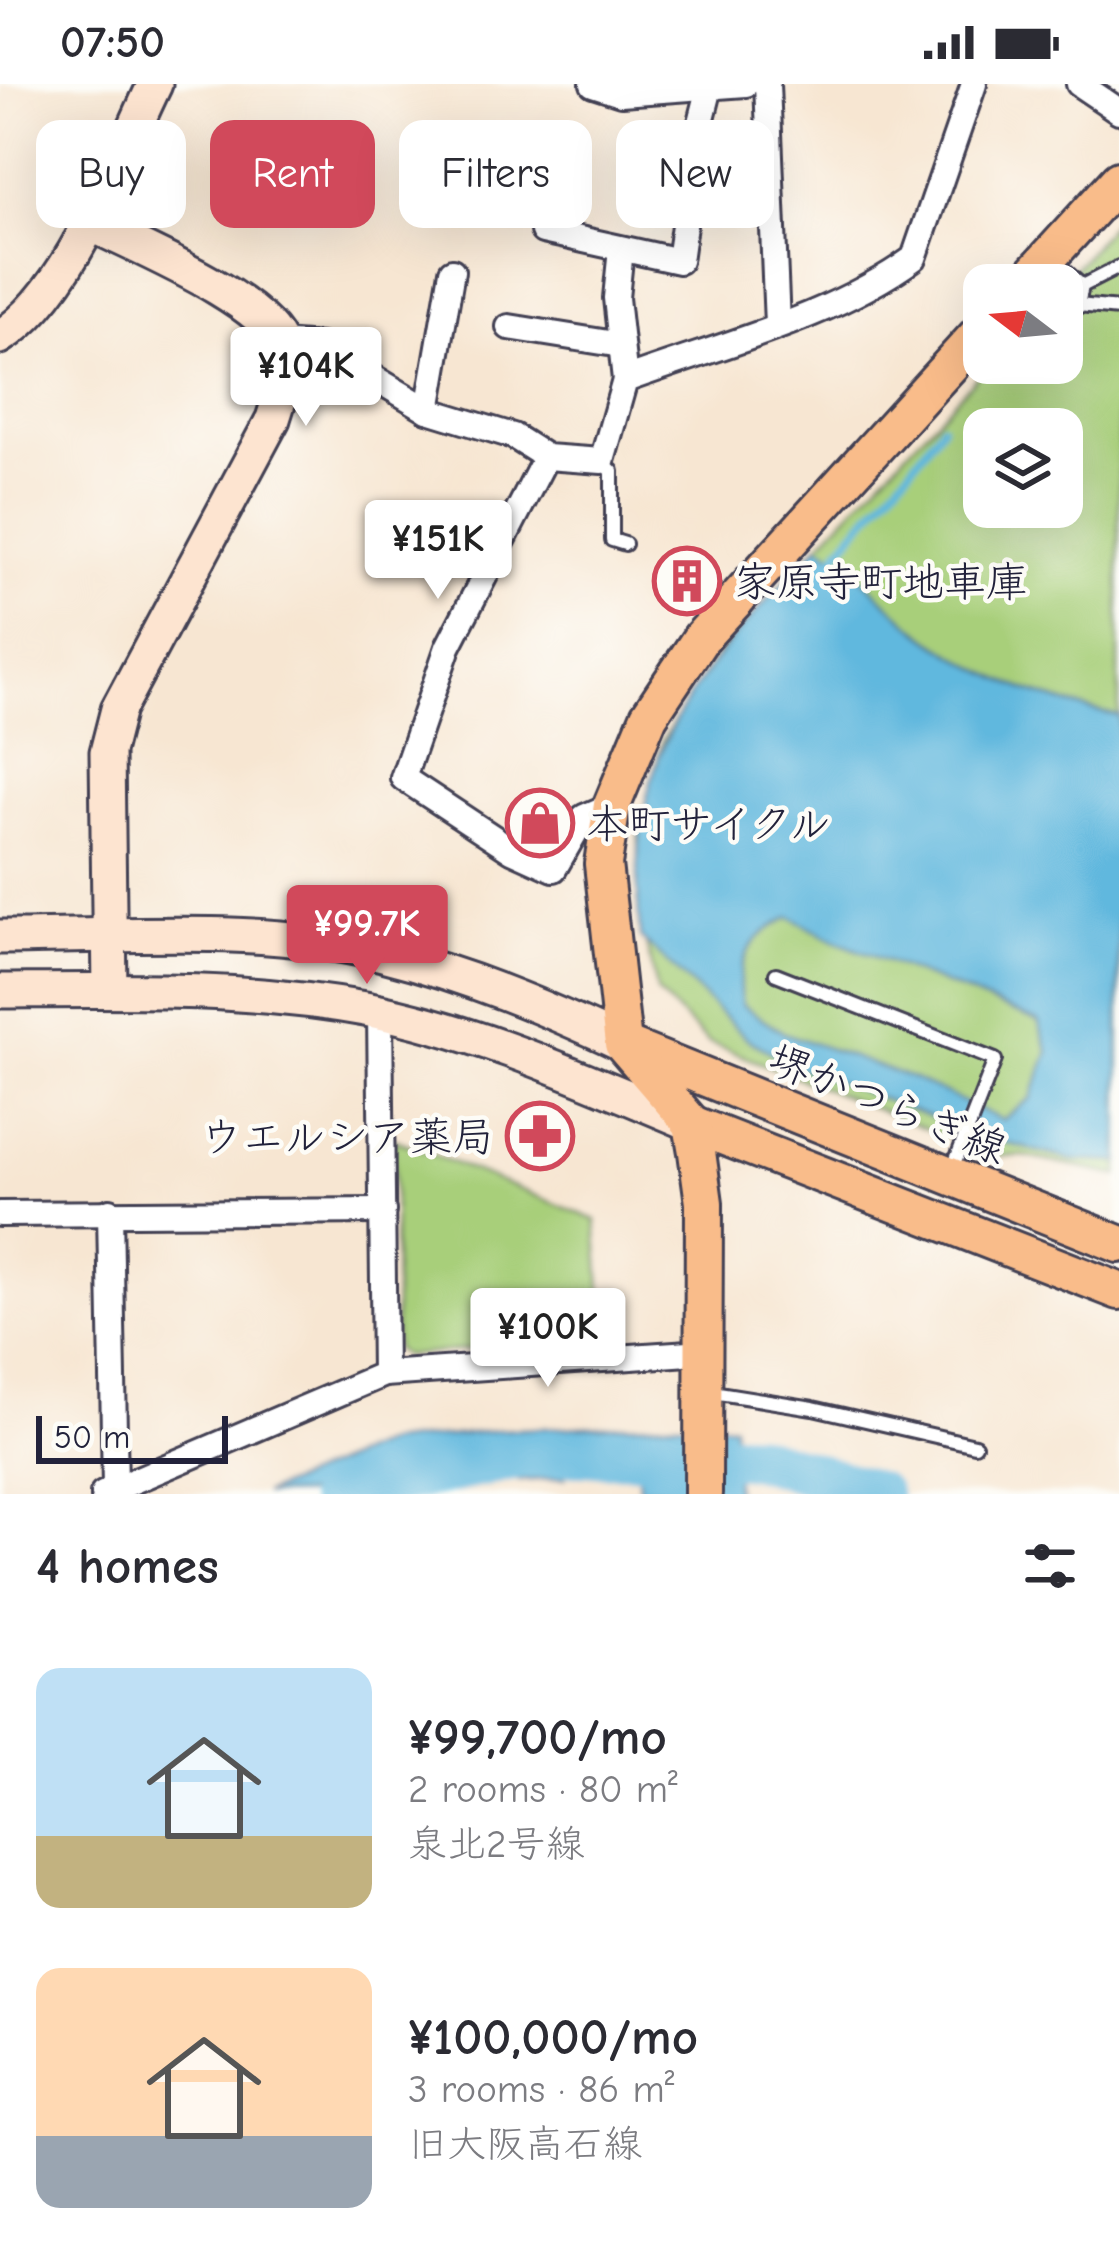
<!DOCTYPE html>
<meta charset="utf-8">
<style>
body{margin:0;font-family:"Comic Neue","Klee One",sans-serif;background:#f7f7f7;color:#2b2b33;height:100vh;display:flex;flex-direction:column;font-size:45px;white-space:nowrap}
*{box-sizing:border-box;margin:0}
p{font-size:39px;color:#7c7c81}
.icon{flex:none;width:66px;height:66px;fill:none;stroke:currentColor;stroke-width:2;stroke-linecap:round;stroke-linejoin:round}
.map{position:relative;height:1410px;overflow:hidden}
.panel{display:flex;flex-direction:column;background:#fff;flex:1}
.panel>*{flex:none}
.top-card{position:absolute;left:36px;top:36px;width:1047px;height:108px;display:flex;gap:24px}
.needle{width:78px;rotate:286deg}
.fabs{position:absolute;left:963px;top:180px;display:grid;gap:24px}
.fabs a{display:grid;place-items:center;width:120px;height:120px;border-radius:24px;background:#fff;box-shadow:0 12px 48px #0002;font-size:60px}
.scale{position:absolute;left:36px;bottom:30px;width:192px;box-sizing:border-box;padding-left:12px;border:6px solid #22223b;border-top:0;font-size:33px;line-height:42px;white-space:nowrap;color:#22223b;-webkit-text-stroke:9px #fdfcf7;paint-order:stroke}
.price{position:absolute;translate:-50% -102px;padding:0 27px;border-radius:12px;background:#fff;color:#222;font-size:39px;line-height:78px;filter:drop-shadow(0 3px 6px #0008)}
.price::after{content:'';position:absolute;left:50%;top:72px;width:36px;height:27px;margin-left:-18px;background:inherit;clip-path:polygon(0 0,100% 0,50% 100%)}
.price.on{background:#d1495b;color:#fff}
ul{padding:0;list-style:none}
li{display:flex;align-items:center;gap:36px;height:300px;padding:0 36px}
li span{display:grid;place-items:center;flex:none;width:336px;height:240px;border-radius:24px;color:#555}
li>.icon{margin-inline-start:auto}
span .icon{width:144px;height:144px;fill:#fffc;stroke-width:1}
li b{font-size:51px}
h2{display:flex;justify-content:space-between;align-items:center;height:144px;padding:0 36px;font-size:51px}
.tag{padding:0 42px;border-radius:24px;background:#fff;box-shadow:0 12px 48px #0002;font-size:42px;line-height:108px}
.tag.on{background:#d1495b;color:#fff}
.status{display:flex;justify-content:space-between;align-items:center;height:84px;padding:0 60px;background:#fff;direction:ltr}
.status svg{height:33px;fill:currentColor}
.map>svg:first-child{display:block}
.green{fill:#a8cf7a;stroke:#65785a;stroke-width:3;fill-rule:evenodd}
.water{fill:#61b8de;stroke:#426d8c;stroke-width:3;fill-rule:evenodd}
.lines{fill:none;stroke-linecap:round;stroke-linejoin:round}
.stream{stroke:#61b8de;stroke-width:8}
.river{stroke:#61b8de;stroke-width:45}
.lane-casing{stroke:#423f52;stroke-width:18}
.street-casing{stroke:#423f52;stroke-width:30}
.secondary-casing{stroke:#423f52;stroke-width:39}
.primary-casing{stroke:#423f52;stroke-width:42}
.lane{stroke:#fff;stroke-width:12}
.street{stroke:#fff;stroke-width:24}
.secondary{stroke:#fde4d0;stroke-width:33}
.primary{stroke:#f9bc8a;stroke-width:36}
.labels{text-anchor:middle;stroke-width:9;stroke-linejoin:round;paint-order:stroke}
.poi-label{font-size:42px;fill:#22223b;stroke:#fdfcf7;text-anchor:start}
.street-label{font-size:42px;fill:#22223b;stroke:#fdfcf7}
</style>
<div class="status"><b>07:50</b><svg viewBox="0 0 49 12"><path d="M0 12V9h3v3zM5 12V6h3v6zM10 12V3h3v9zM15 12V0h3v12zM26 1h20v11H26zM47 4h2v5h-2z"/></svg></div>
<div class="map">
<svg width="1119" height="1410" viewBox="0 0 1119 1410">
<rect width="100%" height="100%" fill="#fdfcf7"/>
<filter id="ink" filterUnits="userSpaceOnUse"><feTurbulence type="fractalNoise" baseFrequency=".00833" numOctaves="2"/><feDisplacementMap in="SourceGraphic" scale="24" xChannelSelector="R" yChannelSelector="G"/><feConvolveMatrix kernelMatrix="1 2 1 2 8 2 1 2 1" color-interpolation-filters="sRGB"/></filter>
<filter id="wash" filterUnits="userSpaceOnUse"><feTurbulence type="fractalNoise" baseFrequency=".004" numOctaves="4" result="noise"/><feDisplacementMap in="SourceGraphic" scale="48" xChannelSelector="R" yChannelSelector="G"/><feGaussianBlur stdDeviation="2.7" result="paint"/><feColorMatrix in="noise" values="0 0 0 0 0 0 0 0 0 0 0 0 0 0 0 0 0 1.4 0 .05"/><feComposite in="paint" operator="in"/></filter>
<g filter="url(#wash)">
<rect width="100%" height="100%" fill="#f7e6d2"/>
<g class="green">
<path d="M 1119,131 L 1119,1092 L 1023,1072 L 995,1072 L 708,958 L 657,909 L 644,851 L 638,746 L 663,655 L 719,567 L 990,279 L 1062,279 L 1061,201 ZM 984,345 L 1062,345 L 1062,423 L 984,423 Z"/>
<path d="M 394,1055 L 596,1136 L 605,1259 L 537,1259 L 404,1272 L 395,1265 Z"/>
</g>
<g class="water">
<path d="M 819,461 C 858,484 883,518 917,545 C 979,593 1043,616 1119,632 L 1119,1078 L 1073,1076 L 990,1055 L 802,985 L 750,957 L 640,853 C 624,660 695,592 819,461 ZM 790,833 L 834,857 L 1038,937 L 1049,968 L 1031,1014 L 1002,1036 L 914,995 L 784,949 L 742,921 C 733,877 750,852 790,833 Z"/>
<path d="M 671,1338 L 733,1341 L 735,1410 L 639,1404 L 637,1369 L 631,1361 L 625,1366 L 569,1365 L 559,1372 L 565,1394 L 519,1397 L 512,1373 L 492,1377 L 483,1401 L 419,1410 L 263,1410 L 387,1359 L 499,1346 Z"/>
</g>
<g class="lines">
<path class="stream" d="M 836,471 C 871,425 911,389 942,341"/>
<path class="river" d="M 330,1410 L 542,1369 L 755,1372 L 878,1410"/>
</g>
</g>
<g filter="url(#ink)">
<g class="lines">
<defs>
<g id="lane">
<path d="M 1054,177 L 1082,202 L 1078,221 L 1062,241"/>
<path d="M 1082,202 L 1119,183"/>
<path d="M 1078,221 L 1119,225"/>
<path d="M 602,378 L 612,387 L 612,456 L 625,460"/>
<path d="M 776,890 L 995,976 L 952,1086"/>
<path d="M 706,1307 L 813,1324 L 975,1361"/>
</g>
<g id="street">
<path d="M 593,0 L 621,9 L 746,0"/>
<path d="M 767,0 L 777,241"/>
<path d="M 1079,0 L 1119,27"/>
<path d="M 543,147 L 679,177 L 695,62 L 710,3"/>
<path d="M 621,165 L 616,214 L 625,296"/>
<path d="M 509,243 L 621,261"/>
<path d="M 280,259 L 321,262 L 428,326 L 513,352 L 546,373 L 602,377 L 625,296 C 720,261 832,234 914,174 L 974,0"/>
<path d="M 428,326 L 452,187"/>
<path d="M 546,373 L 448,563 L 403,694 L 512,766 L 554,785 L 584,733 L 612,721"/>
<path d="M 380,929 L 384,1290"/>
<path d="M 110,1127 L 115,1404"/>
<path d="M 0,1130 L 383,1127"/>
<path d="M 103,1410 L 384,1290 L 704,1268"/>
</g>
<g id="secondary">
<path d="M 87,138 C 133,162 264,214 281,262 C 290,289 281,309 273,335 L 118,625 L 107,668 L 110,906"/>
<path d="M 0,253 C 72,209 118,75 155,0"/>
<path d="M 0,853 C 124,853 262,840 383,870 C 467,891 546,924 623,960"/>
<path d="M 0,907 C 122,906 244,903 365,925 C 479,947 586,996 692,1040"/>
</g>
<g id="primary">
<path d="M 1023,201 L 1119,96"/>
<path d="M 632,964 L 1119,1160"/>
<path d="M 692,1040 L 1119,1207"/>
<path d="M 703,1410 L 704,1119 L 697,1068 L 692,1040 L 623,960 L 603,780 L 612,721 L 649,632 L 701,554 L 984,244"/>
</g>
</defs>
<use href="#lane" class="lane-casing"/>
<use href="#street" class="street-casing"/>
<use href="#secondary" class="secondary-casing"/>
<use href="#primary" class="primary-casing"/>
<use href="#lane" class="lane"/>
<use href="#street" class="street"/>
<use href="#secondary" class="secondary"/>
<use href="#primary" class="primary"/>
</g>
</g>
<defs>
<symbol id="building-ring" viewBox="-11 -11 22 22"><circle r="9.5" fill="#fdfcf7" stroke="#d1495b" stroke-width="1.5"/><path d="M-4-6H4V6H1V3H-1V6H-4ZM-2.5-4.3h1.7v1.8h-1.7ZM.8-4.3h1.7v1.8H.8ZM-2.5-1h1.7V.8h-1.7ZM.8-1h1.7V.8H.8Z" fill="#d1495b"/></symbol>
<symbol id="shop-ring" viewBox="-11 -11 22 22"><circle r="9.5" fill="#fdfcf7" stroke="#d1495b" stroke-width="1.5"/><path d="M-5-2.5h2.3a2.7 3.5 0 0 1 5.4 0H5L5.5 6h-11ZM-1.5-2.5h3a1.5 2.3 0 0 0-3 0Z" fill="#d1495b"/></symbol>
<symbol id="pharmacy-ring" viewBox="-11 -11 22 22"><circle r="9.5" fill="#fdfcf7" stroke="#d1495b" stroke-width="1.5"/><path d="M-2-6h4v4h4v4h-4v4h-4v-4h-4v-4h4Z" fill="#d1495b"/></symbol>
</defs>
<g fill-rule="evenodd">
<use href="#building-ring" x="649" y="459" width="76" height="76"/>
<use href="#shop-ring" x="502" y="701" width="76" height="76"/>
<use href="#pharmacy-ring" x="502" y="1014" width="76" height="76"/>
</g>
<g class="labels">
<g class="poi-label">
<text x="734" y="512">家原寺町地車庫</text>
<text x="586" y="754">本町サイクル</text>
<text x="494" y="1067" text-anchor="end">ウエルシア薬局</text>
</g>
<g class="street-label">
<text transform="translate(888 1019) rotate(22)" y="15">堺かつらぎ線</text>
</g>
</g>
</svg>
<div class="fabs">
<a><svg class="needle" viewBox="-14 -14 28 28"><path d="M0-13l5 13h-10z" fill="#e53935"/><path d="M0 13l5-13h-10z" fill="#7c7c81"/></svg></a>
<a><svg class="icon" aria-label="layers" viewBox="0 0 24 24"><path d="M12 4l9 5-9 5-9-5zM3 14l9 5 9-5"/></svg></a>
</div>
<div class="scale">50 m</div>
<b class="price" style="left:306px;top:345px">¥104K</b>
<b class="price" style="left:438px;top:518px">¥151K</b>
<b class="price on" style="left:367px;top:903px">¥99.7K</b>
<b class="price" style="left:548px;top:1306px">¥100K</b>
<div class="top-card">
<a class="tag">Buy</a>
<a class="tag on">Rent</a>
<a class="tag">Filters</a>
<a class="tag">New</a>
</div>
</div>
<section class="panel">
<h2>4 homes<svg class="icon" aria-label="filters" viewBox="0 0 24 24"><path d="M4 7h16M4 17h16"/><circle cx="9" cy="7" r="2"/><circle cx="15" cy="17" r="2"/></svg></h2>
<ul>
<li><span style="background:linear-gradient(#bfe0f5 70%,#c2b280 0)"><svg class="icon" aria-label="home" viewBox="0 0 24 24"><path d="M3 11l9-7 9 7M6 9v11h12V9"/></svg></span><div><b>¥99,700/mo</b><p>2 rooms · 80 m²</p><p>泉北2号線</p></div></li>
<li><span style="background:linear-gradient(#ffd9b3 70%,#9aa5b1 0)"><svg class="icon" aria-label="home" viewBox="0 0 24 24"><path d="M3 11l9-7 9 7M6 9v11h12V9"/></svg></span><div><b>¥100,000/mo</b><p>3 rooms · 86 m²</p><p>旧大阪高石線</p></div></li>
</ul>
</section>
